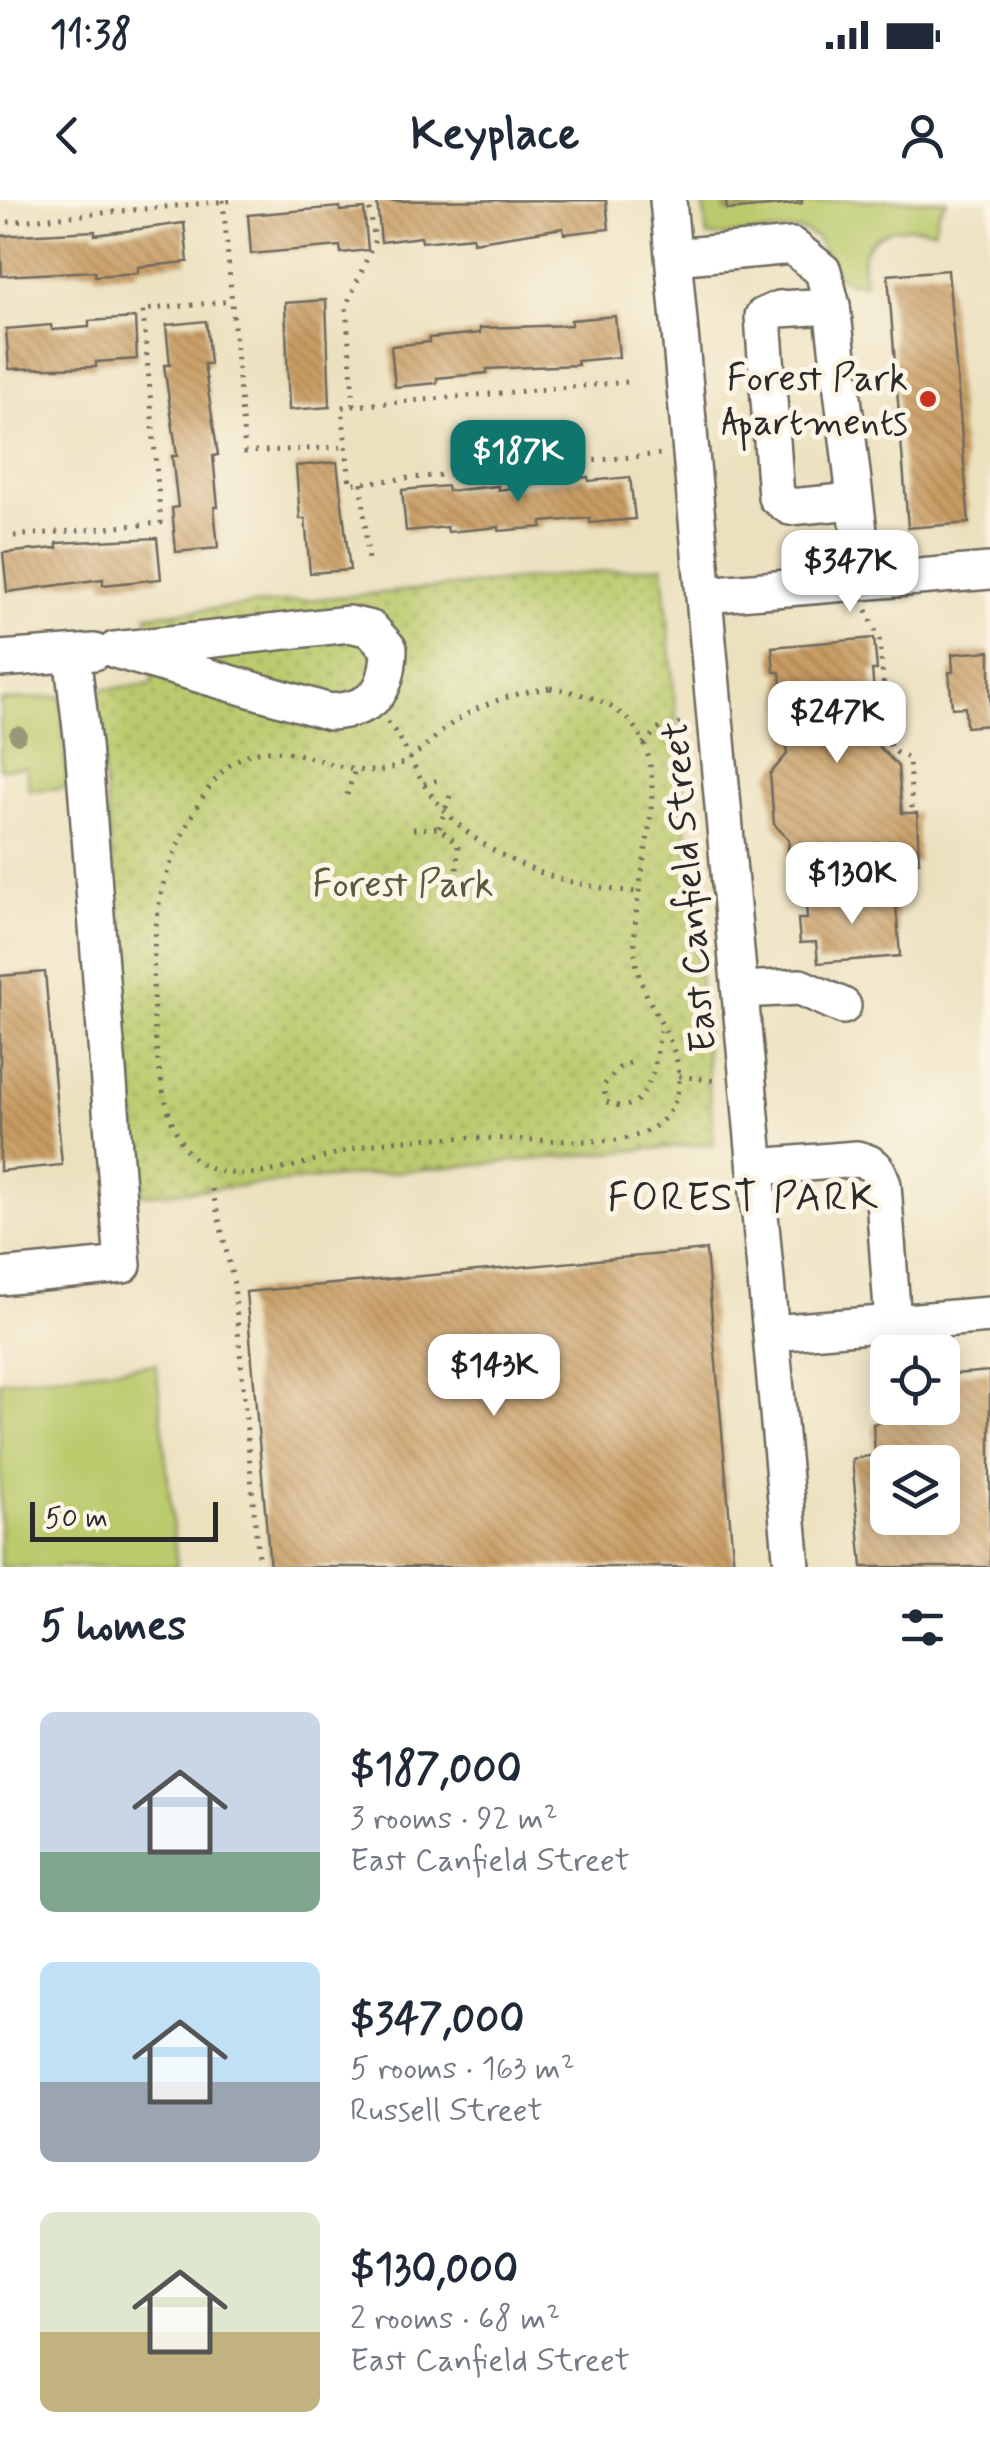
<!DOCTYPE html>
<meta charset="utf-8">
<style>
body{margin:0;font-family:Mynerve,sans-serif;background:#f2f2f3;color:#1f2937;height:100vh;display:flex;flex-direction:column;font-size:38px;white-space:nowrap}
*{box-sizing:border-box;margin:0}
p{font-size:32px;color:#747a83}
.icon{flex:none;width:55px;height:55px;fill:none;stroke:currentColor;stroke-width:2;stroke-linecap:round;stroke-linejoin:round}
.map{position:relative;height:1367px;overflow:hidden}
.side{display:flex;flex-direction:column;background:#fff;flex:1}
.side>*{flex:none}
.controls{position:absolute;left:870px;top:1135px;display:grid;gap:20px}
.controls a{display:grid;place-items:center;width:90px;height:90px;border-radius:15px;background:#fff;box-shadow:0 5px 25px #0003;font-size:50px}
.scale{position:absolute;left:30px;bottom:25px;width:188px;box-sizing:border-box;padding-left:10px;border:5px solid #2b2b2b;border-top:0;font-size:28px;line-height:35px;white-space:nowrap;color:#2b2b2b;-webkit-text-stroke:8px #fcf5e5;paint-order:stroke}
.price{position:absolute;translate:-50% -85px;padding:0 22px;border-radius:20px;background:#fff;color:#222;font-size:32px;line-height:65px;filter:drop-shadow(0 2px 5px #0008)}
.price::after{content:'';position:absolute;left:50%;top:60px;width:30px;height:22px;margin-left:-15px;background:inherit;clip-path:polygon(0 0,100% 0,50% 100%)}
.price.current{background:#0f766e;color:#fff}
ul{padding:0;list-style:none}
li{display:flex;align-items:center;gap:30px;height:250px;padding:0 40px}
li span{display:grid;place-items:center;flex:none;width:280px;height:200px;border-radius:15px;color:#555}
li>.icon{margin-inline-start:auto}
span .icon{width:120px;height:120px;fill:#fffc;stroke-width:1}
li b{font-size:42px}
h2{display:flex;justify-content:space-between;align-items:center;height:120px;padding:0 40px;font-size:42px}
.status{display:flex;justify-content:space-between;align-items:center;height:70px;padding:0 50px;background:#fff;direction:ltr}
.status svg{height:28px;fill:currentColor}
header{display:flex;justify-content:space-between;align-items:center;height:130px;padding:0 40px;background:#fff;font-size:45px;font-weight:800}
.map>svg:first-child{display:block}
.grass{fill:#bbca6d;stroke:#737a4c;stroke-width:2.5}
.park{fill:url(#park-dots);stroke:#737a4c;stroke-width:2.5}
.building{fill:url(#building-back-hatch);fill-rule:evenodd}
.lines{fill:none;stroke-linecap:round;stroke-linejoin:round}
.minor-casing{stroke:#6f6b5f;stroke-width:40}
.path{stroke:#6f6b5f;stroke-width:5;stroke-dasharray:2.5 8;stroke-linecap:butt}
.minor{stroke:#fff;stroke-width:35}
.tree{fill:#9a9779}
.poi-dot{fill:#c8321e;stroke:#fcf5e5;stroke-width:4}
.labels{text-anchor:middle;stroke-width:10;stroke-linejoin:round;paint-order:stroke}
.poi-label{font-size:38px;fill:#2b2b2b;stroke:#fcf5e5;text-anchor:end}
.park-label{font-size:38px;fill:#565b3f;stroke:#fcf5e5}
.street-label{font-size:38px;fill:#2b2b2b;stroke:#fcf5e5}
.neighbourhood-label{font-size:40px;letter-spacing:2.5px;fill:#2b2b2b;stroke:#fcf5e5}
</style>
<div class="status"><b>11:38</b><svg viewBox="0 0 49 12"><path d="M0 12V9h3v3zM5 12V6h3v6zM10 12V3h3v9zM15 12V0h3v12zM26 1h20v11H26zM47 4h2v5h-2z"/></svg></div>
<header><svg class="icon" aria-label="back" viewBox="0 0 24 24"><path d="M15 5l-7 7 7 7"/></svg>Keyplace<svg class="icon" aria-label="person" viewBox="0 0 24 24"><circle cx="12" cy="8" r="4"/><path d="M4 21q1-7 8-7t8 7"/></svg></header>
<div class="map">
<svg width="990" height="1367" viewBox="0 0 990 1367">
<defs>
<pattern id="park-dots" width="8" height="8" patternUnits="userSpaceOnUse" patternTransform="scale(2.5)"><rect width="8" height="8" fill="#bbca6d"/><path d="M2 2h.1M6 6h.1" fill="none" stroke="#98a45a" stroke-width="1.8" stroke-linecap="round"/></pattern>
<pattern id="building-back-hatch" width="6" height="6" patternUnits="userSpaceOnUse" patternTransform="scale(2.5)"><rect width="6" height="6" fill="#c99d63"/><path d="M-1 5l2 2M0 0l6 6M5-1l2 2" fill="none" stroke="#a38052"/></pattern>
</defs>
<rect width="100%" height="100%" fill="#fcf5e5"/>
<filter id="ink" filterUnits="userSpaceOnUse"><feTurbulence type="fractalNoise" baseFrequency=".01" numOctaves="2"/><feDisplacementMap in="SourceGraphic" scale="20" xChannelSelector="R" yChannelSelector="G"/><feConvolveMatrix kernelMatrix="1 2 1 2 8 2 1 2 1" color-interpolation-filters="sRGB"/></filter>
<filter id="wash" filterUnits="userSpaceOnUse"><feTurbulence type="fractalNoise" baseFrequency=".0048" numOctaves="4" result="noise"/><feDisplacementMap in="SourceGraphic" scale="40" xChannelSelector="R" yChannelSelector="G"/><feGaussianBlur stdDeviation="2.25" result="paint"/><feColorMatrix in="noise" values="0 0 0 0 0 0 0 0 0 0 0 0 0 0 0 0 0 1.4 0 .05"/><feComposite in="paint" operator="in"/></filter>
<g filter="url(#wash)">
<rect width="100%" height="100%" fill="#ece1bf"/>
<g class="grass">
<path d="M 703,0 L 724,0 L 726,12 L 841,0 L 947,0 L 939,11 L 934,30 C 894,22 852,34 865,83 L 849,83 L 838,76 L 817,38 L 801,30 L 707,37 Z"/>
<path d="M 61,496 L 67,588 L 29,590 L 26,567 L 0,569 L 0,501 Z"/>
<path d="M 156,1164 L 177,1367 L 0,1367 L 0,1181 Z"/>
</g>
<path class="park" d="M 663,366 L 714,943 L 142,995 L 96,490 L 153,484 L 147,415 Z"/>
<g id="blocks">
<g class="building">
<path d="M 606,0 L 609,29 L 564,34 L 563,28 L 473,42 L 473,37 L 422,42 L 421,37 L 381,42 L 377,1 Z"/>
<path d="M 726,0 L 802,0 L 802,3 L 727,10 Z"/>
<path d="M 340,7 L 340,11 L 364,9 L 368,50 L 341,53 L 340,46 L 251,54 L 248,15 Z"/>
<path d="M 184,23 L 188,62 L 138,67 L 138,73 L 95,76 L 95,71 L 2,76 L 0,36 L 95,31 L 95,35 Z"/>
<path d="M 948,70 L 969,323 L 908,328 L 888,75 Z"/>
<path d="M 326,100 L 330,207 L 289,210 L 285,103 Z"/>
<path d="M 615,116 L 619,157 L 577,161 L 578,165 L 487,169 L 487,173 L 437,178 L 437,183 L 395,187 L 391,146 L 429,142 L 429,138 L 480,133 L 480,128 L 571,125 L 571,120 Z"/>
<path d="M 135,118 L 137,159 L 96,162 L 96,167 L 9,169 L 6,129 L 51,125 L 52,130 L 89,127 L 89,121 Z"/>
<path d="M 206,121 L 210,164 L 204,164 L 218,255 L 213,256 L 218,307 L 214,307 L 218,348 L 176,352 L 172,308 L 178,307 L 172,256 L 177,256 L 164,165 L 170,165 L 166,125 Z"/>
<path d="M 337,262 L 350,370 L 310,373 L 305,319 L 300,319 L 296,266 Z"/>
<path d="M 588,277 L 589,281 L 630,277 L 635,319 L 590,323 L 590,318 L 542,322 L 542,327 L 499,331 L 499,327 L 448,332 L 447,327 L 406,331 L 402,290 L 447,286 L 448,291 L 498,286 L 498,290 Z"/>
<path d="M 157,338 L 161,379 L 103,385 L 103,379 L 7,392 L 3,353 L 57,348 L 57,343 Z"/>
<path d="M 874,438 L 877,470 L 872,470 L 879,547 L 898,566 L 902,613 L 917,613 L 919,662 L 867,669 L 858,680 L 837,681 L 825,675 L 803,676 L 792,668 L 788,651 L 789,640 L 774,624 L 770,574 L 787,554 L 780,472 L 774,472 L 772,447 Z"/>
<path d="M 990,451 L 990,525 L 966,527 L 965,507 L 952,508 L 949,472 L 953,472 L 952,454 Z"/>
<path d="M 895,692 L 900,756 L 818,763 L 816,742 L 800,743 L 798,719 L 807,719 L 806,699 Z"/>
<path d="M 45,772 L 62,965 L 0,971 L 0,776 Z"/>
<path d="M 706,1050 L 734,1367 L 270,1367 L 246,1092 Z"/>
<path d="M 990,1171 L 990,1367 L 862,1367 L 852,1259 L 875,1255 L 873,1224 L 880,1222 L 879,1181 L 888,1180 L 888,1208 L 942,1208 L 942,1175 ZM 888,1262 L 942,1262 L 942,1318 L 888,1318 Z"/>
</g>
</g>
</g>
<g filter="url(#ink)">
<use href="#blocks" fill-opacity="0" stroke="#6f6b5f" stroke-width="2.5"/>
<g class="lines">
<defs>
<g id="minor">
<path d="M 668,0 L 792,1367"/>
<path d="M 674,57 L 792,46 L 823,71 L 832,106 L 865,381"/>
<path d="M 832,106 L 779,109 L 763,116 L 776,297 L 790,307 L 854,301"/>
<path d="M 704,395 L 990,371"/>
<path d="M 349,424 L 371,429 L 389,449 C 388,492 374,509 330,512 L 115,450 Z"/>
<path d="M 0,459 L 94,452"/>
<path d="M 740,790 L 800,787 L 843,806"/>
<path d="M 757,967 L 857,959 C 875,963 878,968 883,985 L 893,1123"/>
<path d="M 0,1077 L 123,1065 L 83,545 L 72,454"/>
<path d="M 772,1133 L 990,1115"/>
</g>
</defs>
<use href="#minor" class="minor-casing"/>
<g class="path">
<path d="M 223,0 L 245,252 L 344,247"/>
<path d="M 8,22 L 238,0"/>
<path d="M 627,182 L 342,207 L 350,284 L 661,254"/>
<path d="M 354,205 L 346,107 L 375,40 L 368,0"/>
<path d="M 362,283 L 368,362"/>
<path d="M 14,336 L 161,323 L 143,110 L 232,101"/>
<path d="M 867,410 L 879,440 L 890,546 L 893,551 L 909,558 L 912,609"/>
<path d="M 550,488 C 720,511 623,658 636,762 C 642,806 686,844 678,890 C 672,922 647,935 618,940 C 535,945 451,929 369,945 C 319,955 258,988 207,967 C 145,942 147,746 162,690 C 172,653 200,588 230,565 C 279,527 331,578 383,570 C 410,565 425,545 445,529 C 474,505 513,493 550,488 Z"/>
<path d="M 387,522 C 405,541 412,568 427,589 C 477,659 556,686 638,692"/>
<path d="M 643,544 L 662,526 L 687,522"/>
<path d="M 424,584 L 438,580"/>
<path d="M 347,595 L 355,569"/>
<path d="M 439,628 L 451,593"/>
<path d="M 413,629 L 439,628 L 458,645 L 457,671"/>
<path d="M 630,863 L 619,868 L 604,885 L 605,901 C 650,925 657,856 660,829"/>
<path d="M 679,876 L 717,881"/>
<path d="M 212,989 L 234,1084 L 259,1367"/>
</g>
<use href="#minor" class="minor"/>
</g>
<circle class="tree" cx="18" cy="535" r="9"/>
</g>
<circle class="poi-dot" cx="928" cy="199" r="10"/>
<g class="labels">
<g class="poi-label">
<text x="908" y="190">Forest Park<tspan x="908" dy="44">Apartments</tspan></text>
</g>
<g class="park-label">
<text x="403" y="696">Forest Park</text>
</g>
<g class="street-label">
<text transform="translate(688 687) rotate(-95)" y="13">East Canfield Street</text>
</g>
<g class="neighbourhood-label">
<text x="744" y="1010">FOREST PARK</text>
</g>
</g>
</svg>
<div class="controls">
<a><svg class="icon" aria-label="locate" viewBox="0 0 24 24"><circle cx="12" cy="12" r="6"/><path d="M12 2v4M12 18v4M2 12h4M18 12h4"/></svg></a>
<a><svg class="icon" aria-label="layers" viewBox="0 0 24 24"><path d="M12 4l9 5-9 5-9-5zM3 14l9 5 9-5"/></svg></a>
</div>
<div class="scale">50 m</div>
<b class="price current" style="left:518px;top:305px">$187K</b>
<b class="price" style="left:850px;top:415px">$347K</b>
<b class="price" style="left:837px;top:566px">$247K</b>
<b class="price" style="left:852px;top:727px">$130K</b>
<b class="price" style="left:494px;top:1219px">$143K</b>
</div>
<section class="side">
<h2>5 homes<svg class="icon" aria-label="filters" viewBox="0 0 24 24"><path d="M4 7h16M4 17h16"/><circle cx="9" cy="7" r="2"/><circle cx="15" cy="17" r="2"/></svg></h2>
<ul>
<li><span style="background:linear-gradient(#c9d6e8 70%,#7fa58c 0)"><svg class="icon" aria-label="home" viewBox="0 0 24 24"><path d="M3 11l9-7 9 7M6 9v11h12V9"/></svg></span><div><b>$187,000</b><p>3 rooms · 92 m²</p><p>East Canfield Street</p></div></li>
<li><span style="background:linear-gradient(#bfe0f5 60%,#9aa5b1 0)"><svg class="icon" aria-label="home" viewBox="0 0 24 24"><path d="M3 11l9-7 9 7M6 9v11h12V9"/></svg></span><div><b>$347,000</b><p>5 rooms · 163 m²</p><p>Russell Street</p></div></li>
<li><span style="background:linear-gradient(#dfe7d0 60%,#c2b280 0)"><svg class="icon" aria-label="home" viewBox="0 0 24 24"><path d="M3 11l9-7 9 7M6 9v11h12V9"/></svg></span><div><b>$130,000</b><p>2 rooms · 68 m²</p><p>East Canfield Street</p></div></li>
</ul>
</section>
